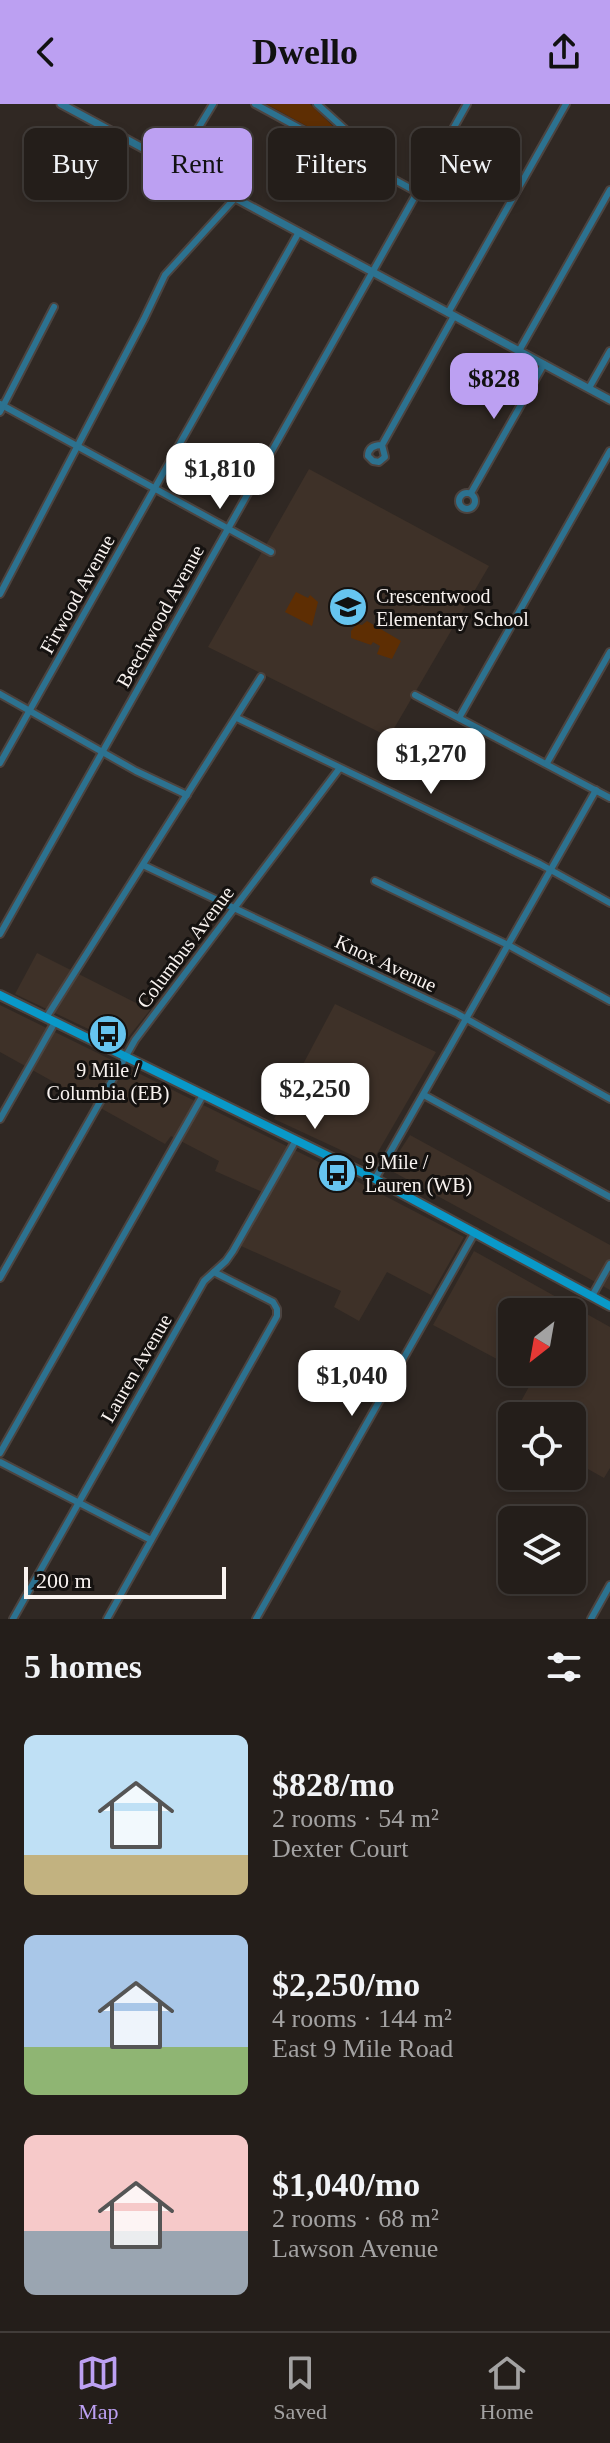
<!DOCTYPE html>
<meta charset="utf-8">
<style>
body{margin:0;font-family:Georgia,serif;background:#302b27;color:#f1f3f6;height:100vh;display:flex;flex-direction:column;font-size:30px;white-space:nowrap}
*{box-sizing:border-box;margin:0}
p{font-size:26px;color:#a3a2a2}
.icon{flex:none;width:44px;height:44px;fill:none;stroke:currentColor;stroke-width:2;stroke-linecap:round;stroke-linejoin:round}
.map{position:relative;height:1515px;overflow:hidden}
.side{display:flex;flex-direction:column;background:#241e1a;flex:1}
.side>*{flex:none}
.hud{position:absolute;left:24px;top:24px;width:562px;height:72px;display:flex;gap:16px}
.needle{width:52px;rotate:211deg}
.tools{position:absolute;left:498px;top:1194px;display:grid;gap:16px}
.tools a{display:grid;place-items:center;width:88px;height:88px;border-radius:12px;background:#241e1a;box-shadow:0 4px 12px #0003,0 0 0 2px #413c39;font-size:40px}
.scale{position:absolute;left:24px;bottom:20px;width:202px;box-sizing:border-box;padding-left:8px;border:4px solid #f9f3f0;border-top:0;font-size:22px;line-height:28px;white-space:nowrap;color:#f9f3f0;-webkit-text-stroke:6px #151210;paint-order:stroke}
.price{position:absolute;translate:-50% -68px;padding:0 18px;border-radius:16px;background:#fff;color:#222;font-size:26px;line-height:52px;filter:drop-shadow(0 2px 4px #0008)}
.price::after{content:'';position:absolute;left:50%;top:48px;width:24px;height:18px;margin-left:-12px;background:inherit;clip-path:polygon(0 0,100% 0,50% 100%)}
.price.current{background:#bca0f2;color:#111}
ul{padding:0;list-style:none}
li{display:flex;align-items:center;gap:24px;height:200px;padding:0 24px}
li span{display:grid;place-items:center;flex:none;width:224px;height:160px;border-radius:12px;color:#555}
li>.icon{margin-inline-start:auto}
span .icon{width:96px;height:96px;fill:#fffc;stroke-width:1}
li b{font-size:34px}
h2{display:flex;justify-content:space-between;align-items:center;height:96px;padding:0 24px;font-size:34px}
.chip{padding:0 28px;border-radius:12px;background:#241e1a;box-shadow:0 4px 12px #0003,0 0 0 2px #413c39;font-size:28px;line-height:72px}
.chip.current{background:#bca0f2;color:#111}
header{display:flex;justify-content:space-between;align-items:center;height:104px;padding:0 24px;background:#bca0f2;color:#111;font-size:36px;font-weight:700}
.menu{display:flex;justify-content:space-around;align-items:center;height:112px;border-top:2px solid #413c39;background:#241e1a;font-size:22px;color:#a3a2a2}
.menu a{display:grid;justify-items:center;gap:4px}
.menu .current{color:#bca0f2}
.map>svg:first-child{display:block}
.built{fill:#3e3128}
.green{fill:#5e2e03}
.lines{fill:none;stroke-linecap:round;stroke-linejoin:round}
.minor-casing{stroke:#4c4440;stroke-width:10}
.tertiary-casing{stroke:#4c4440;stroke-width:11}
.secondary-casing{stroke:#4c4440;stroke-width:12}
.minor{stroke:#2c7290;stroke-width:6}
.tertiary{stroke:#2c7290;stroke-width:7}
.secondary{stroke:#0999c9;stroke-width:8}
.labels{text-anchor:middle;stroke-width:6;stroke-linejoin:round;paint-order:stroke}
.street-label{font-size:20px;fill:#f9f3f0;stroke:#151210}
.poi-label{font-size:20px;fill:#f9f3f0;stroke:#151210;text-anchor:start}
</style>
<header><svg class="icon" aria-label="back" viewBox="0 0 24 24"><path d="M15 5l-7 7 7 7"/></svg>Dwello<svg class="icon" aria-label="share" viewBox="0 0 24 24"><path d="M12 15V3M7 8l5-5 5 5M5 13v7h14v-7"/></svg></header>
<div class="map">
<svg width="610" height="1515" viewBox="0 0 610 1515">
<rect width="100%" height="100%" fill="#302823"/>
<g class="built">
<path d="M 309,365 L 489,462 L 389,633 L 208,543 Z"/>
<path d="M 37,849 L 150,906 L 122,941 L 15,890 Z"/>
<path d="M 335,900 L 436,948 L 371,1060 L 274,1015 Z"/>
<path d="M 0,901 L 333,1065 L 464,1133 L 431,1191 L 387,1168 L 359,1217 L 334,1203 L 341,1187 L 241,1142 L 269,1091 L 215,1067 L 219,1057 L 171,1032 L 165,1040 L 0,948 Z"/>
<path d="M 410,1031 L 610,1141 L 610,1186 L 388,1065 Z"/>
<path d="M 474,1147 L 610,1223 L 610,1364 L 604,1374 L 572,1356 L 572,1312 L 513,1312 L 537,1268 L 572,1268 L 572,1208 L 512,1208 L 512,1263 L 433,1221 Z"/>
</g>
<g class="green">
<path d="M 266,0 L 310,0 L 361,49 L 358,50 Z"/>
<path d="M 296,488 L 308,494 L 310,491 L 318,498 L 312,522 L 285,508 Z"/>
<path d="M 367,517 L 401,537 L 392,555 L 377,550 L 380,542 L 373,538 L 371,541 L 351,534 L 351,527 L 357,520 L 362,521 Z"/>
</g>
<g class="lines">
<defs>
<g id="minor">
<path d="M 255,0 L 417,88"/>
<path d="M 317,0 L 380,57 L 387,72"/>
<path d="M 176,61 L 213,0"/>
<path d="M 448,209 L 566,0"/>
<path d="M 519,247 L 610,86"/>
<path d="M 589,284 L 610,247"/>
<path d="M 0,300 L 271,448"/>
<path d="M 0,308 L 54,203"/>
<path d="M 382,341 C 375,341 368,343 368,352 L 373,357 L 379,358 L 385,353 L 382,341 L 454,212"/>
<circle cx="467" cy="397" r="8"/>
<path d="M 471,389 L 544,260"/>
<path d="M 0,490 L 144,215 L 165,171 L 236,93"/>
<path d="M 0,590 L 136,667 L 187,691"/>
<path d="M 415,591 L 610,694"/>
<path d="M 237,614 L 540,760 L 610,799"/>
<path d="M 459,614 L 610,347"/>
<path d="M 0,659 L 299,128"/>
<path d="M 547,659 L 610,548"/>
<path d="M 143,761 L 456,909 L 610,995"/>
<path d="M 375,777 L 508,841 L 610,897"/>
<path d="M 0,830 L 467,0"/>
<path d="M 46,914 L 261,573"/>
<path d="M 424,991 L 610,1093"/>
<path d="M 0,1015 L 55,918"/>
<path d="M 375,1075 L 596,686"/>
<path d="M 0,1174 L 135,936 L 339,665"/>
<path d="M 592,1192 L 610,1160"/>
<path d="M 0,1349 L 203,991"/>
<path d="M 0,1358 L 151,1436"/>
<path d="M 13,1515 L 204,1177 L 226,1157 L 233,1147 L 296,1036"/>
<path d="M 107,1515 L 277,1212 L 277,1205 L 273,1198 L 214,1168"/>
<path d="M 256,1515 L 475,1128"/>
<path d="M 591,1515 L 610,1481"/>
</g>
<path id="tertiary" d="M 61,0 L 610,296"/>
<path id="secondary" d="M 0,891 L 375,1075 L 610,1202"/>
</defs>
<use href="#minor" class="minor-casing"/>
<use href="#tertiary" class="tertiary-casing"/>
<use href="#secondary" class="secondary-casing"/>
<use href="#minor" class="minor"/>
<use href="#tertiary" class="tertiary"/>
<use href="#secondary" class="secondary"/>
</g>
<defs>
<symbol id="school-disc" viewBox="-11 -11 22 22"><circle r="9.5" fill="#66c4ef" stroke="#151210"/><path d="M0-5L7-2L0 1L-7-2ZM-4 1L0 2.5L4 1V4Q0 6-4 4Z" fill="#111"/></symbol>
<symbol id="bus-disc" viewBox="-11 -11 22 22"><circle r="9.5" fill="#66c4ef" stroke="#151210"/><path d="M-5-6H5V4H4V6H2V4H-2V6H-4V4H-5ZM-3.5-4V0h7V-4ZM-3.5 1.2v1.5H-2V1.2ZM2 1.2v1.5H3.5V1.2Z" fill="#111"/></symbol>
</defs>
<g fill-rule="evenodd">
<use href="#school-disc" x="326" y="481" width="44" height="44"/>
<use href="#bus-disc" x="86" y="908" width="44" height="44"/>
<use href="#bus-disc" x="315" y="1047" width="44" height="44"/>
</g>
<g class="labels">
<g class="street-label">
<text transform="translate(77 490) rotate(-61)" y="7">Firwood Avenue</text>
<text transform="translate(160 512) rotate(-61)" y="7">Beechwood Avenue</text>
<text transform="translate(185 843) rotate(-53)" y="7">Columbus Avenue</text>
<text transform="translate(386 859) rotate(25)" y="7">Knox Avenue</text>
<text transform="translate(136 1264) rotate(-60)" y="7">Lauren Avenue</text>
</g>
<g class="poi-label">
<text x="376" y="499">Crescentwood<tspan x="376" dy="23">Elementary School</tspan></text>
<text x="108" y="973" text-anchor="middle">9 Mile /<tspan x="108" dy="23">Columbia (EB)</tspan></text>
<text x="365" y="1065">9 Mile /<tspan x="365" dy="23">Lauren (WB)</tspan></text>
</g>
</g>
</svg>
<div class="tools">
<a><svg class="needle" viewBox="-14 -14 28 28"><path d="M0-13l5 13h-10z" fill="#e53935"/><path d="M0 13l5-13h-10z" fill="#a3a2a2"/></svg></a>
<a><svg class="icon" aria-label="locate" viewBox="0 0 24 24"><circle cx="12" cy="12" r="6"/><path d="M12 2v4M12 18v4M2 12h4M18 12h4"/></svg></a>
<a><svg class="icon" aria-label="layers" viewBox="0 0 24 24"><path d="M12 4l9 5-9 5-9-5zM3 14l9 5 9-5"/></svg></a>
</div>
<div class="scale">200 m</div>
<b class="price current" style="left:494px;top:317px">$828</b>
<b class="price" style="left:220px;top:407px">$1,810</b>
<b class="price" style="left:431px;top:692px">$1,270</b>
<b class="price" style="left:315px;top:1027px">$2,250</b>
<b class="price" style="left:352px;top:1314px">$1,040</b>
<div class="hud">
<a class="chip">Buy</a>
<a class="chip current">Rent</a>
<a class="chip">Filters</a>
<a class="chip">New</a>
</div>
</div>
<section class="side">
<h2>5 homes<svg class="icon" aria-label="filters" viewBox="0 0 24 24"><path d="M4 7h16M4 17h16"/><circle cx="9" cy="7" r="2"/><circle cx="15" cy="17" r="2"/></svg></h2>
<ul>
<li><span style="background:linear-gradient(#bfe0f5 75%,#c2b280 0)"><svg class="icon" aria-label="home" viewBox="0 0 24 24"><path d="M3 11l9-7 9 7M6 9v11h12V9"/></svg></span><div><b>$828/mo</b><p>2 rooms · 54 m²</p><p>Dexter Court</p></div></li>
<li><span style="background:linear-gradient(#a9c7e8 70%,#8fb573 0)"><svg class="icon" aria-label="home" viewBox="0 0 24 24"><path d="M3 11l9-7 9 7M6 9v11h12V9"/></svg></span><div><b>$2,250/mo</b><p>4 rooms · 144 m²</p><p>East 9 Mile Road</p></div></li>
<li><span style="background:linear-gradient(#f6c9c9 60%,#9aa5b1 0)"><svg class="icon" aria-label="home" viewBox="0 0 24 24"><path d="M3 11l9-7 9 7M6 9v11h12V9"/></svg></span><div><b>$1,040/mo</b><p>2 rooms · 68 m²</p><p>Lawson Avenue</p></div></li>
</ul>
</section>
<nav class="menu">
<a class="current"><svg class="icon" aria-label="map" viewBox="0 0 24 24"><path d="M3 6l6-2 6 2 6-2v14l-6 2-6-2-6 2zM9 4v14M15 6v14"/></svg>Map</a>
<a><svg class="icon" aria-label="saved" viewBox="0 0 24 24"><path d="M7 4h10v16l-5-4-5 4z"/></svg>Saved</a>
<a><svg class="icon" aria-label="home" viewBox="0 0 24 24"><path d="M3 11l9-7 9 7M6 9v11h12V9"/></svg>Home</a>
</nav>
